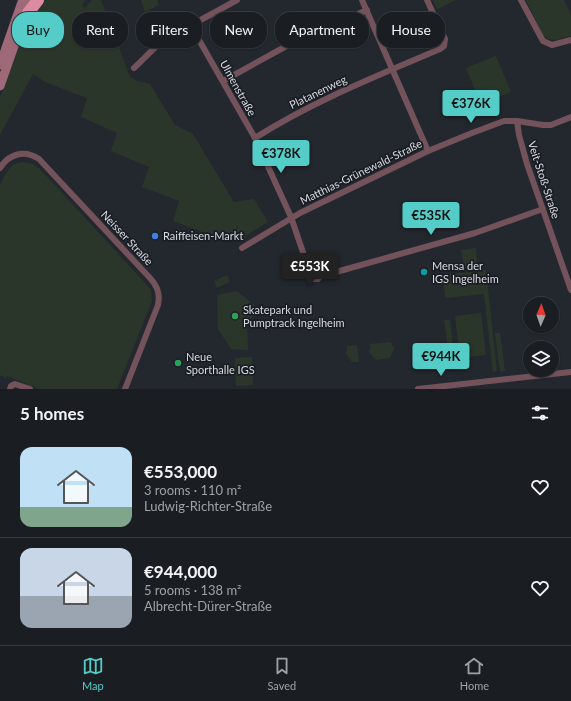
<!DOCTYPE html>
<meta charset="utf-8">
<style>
body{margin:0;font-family:Lato,sans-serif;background:#23272a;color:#f1f3f6;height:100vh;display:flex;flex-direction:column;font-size:15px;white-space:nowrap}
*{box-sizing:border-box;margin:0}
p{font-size:13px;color:#9fa2a5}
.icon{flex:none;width:22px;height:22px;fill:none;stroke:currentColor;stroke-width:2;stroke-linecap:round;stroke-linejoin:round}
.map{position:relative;height:389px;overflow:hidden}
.drawer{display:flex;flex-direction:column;background:#1a1e22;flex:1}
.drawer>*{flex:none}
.banner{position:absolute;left:12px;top:12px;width:547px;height:36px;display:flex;gap:8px}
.needle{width:26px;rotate:2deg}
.tools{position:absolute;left:523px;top:297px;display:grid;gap:8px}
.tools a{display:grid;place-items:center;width:36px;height:36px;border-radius:50%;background:#1a1e22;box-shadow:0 1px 3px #0004,0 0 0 1px #383c40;font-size:20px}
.price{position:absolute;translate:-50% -34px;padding:0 9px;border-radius:4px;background:#54cdc8;color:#111;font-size:13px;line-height:26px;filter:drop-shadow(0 1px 2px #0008)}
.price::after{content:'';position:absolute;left:50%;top:24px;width:12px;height:9px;margin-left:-6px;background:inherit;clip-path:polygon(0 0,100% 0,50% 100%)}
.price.on{background:#222;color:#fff}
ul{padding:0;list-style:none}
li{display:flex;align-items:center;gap:12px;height:100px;padding:0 20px}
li+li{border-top:1px solid #383c40}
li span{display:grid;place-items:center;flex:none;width:112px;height:80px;border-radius:12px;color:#555}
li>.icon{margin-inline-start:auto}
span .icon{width:48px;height:48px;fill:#fffc;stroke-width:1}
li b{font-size:17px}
h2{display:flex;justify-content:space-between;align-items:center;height:48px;padding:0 20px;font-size:17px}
.pill{padding:0 14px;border-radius:16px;background:#1a1e22;box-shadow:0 1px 3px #0004,0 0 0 1px #383c40;font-size:14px;line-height:36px}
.pill.on{background:#54cdc8;color:#111}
.menu{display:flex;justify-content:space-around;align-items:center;height:56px;border-top:1px solid #383c40;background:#1a1e22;font-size:11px;color:#9fa2a5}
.menu a{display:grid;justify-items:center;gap:2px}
.menu .on{color:#54cdc8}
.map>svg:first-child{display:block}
.green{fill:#2b362a}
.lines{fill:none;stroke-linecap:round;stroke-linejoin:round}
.minor{stroke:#73525b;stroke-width:6}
.secondary{stroke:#9e6978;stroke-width:9}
.motorway{stroke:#dc8ba2;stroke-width:12}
.shop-dot{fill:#3f7fe0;stroke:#1a1e24;stroke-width:1.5}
.culture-dot{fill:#0f9aa8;stroke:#1a1e24;stroke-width:1.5}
.leisure-dot{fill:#2e9e5b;stroke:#1a1e24;stroke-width:1.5}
.labels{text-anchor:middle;stroke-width:3.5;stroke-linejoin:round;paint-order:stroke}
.street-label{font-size:11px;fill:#d8dbe0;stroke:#1a1e24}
.poi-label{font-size:11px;fill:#d8dbe0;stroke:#1a1e24;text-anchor:start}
</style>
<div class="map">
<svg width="571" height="389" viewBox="0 0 571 389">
<rect width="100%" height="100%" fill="#23282e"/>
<g class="green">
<path d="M 44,0 L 86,0 L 82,5 L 84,9 L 92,0 L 101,0 L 130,77 L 137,81 L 150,84 L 175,125 L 193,134 L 234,202 L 254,199 L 268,222 L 240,239 L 213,236 L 173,221 L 179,201 L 142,187 L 149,167 L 111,151 L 117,133 L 81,117 L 87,98 L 45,82 L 33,74 L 0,135 L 0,98 L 26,27 L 34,12 Z"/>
<path d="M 141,0 L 157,0 L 159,5 L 145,12 Z"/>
<path d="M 433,0 L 456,0 L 437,9 Z"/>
<path d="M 526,0 L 564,0 L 571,15 L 571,36 C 561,38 550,44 543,35 Z"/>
<path d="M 496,56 L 511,92 L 481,104 L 466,68 Z"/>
<path d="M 23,162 L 33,164 L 40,169 L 145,283 L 151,290 L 152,301 L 117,389 L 39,389 L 7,376 L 6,378 L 0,375 L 0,185 C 6,173 9,164 23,162 Z"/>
<path d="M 476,248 L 478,267 L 464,268 L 461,250 Z"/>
<path d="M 486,270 L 497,371 L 493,372 L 484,294 L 445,298 L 443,275 Z"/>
<path d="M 227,275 L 230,282 L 217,288 L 214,281 Z"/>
<path d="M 237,291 L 258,308 L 247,325 L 248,350 L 231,349 L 218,329 L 217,295 Z"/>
<path d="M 481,313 L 486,355 L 460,358 L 455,316 Z"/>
<path d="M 444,320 L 450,320 L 455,366 L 450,367 Z"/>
<path d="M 495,333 L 500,333 L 505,371 L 500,372 Z"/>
<path d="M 391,342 L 392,346 L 394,346 L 394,349 L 390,358 L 376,360 L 369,352 L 369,350 L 371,349 L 370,344 Z"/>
<path d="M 357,345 L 359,362 L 352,362 L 346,354 L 346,351 L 347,351 L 347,346 Z"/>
<path d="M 252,357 L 253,385 L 236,386 L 235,358 Z"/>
</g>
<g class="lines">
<g class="minor">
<path d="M 362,0 L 428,151"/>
<path d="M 521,0 L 543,41 L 552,45 L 571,40"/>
<path d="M 194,26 L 195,33 L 255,138 L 291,217 L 307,264 L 311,270"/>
<path d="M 134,68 C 149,54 162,38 180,29 C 187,26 193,27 197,22 L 237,0"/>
<path d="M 223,81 L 292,43 L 367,10"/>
<path d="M 517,121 L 519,135 L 527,164 L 571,290"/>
<path d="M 255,138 C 313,101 377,76 440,49 L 444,46 L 445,39 L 427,0"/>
<path d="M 0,168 C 9,154 24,149 39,159 L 150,278 C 158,287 160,294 158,305 L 125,389"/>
<path d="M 242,248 L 300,213 L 428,151 L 472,133 L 504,121 L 517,121 L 543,125 L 551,125 L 571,117"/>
<path d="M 311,270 L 310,276 L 313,279 L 318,279 L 321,275"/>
<path d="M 321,275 L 329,274 L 475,233 L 543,209"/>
<path d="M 10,389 L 11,386 L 15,384 L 30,389"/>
<path d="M 418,389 L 571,372"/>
</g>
<g class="secondary">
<path d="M 0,65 L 22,2"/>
<path d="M 0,86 L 19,32 L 28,0"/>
</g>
<path class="motorway" d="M 19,32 L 28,13 L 38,0"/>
</g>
<circle class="shop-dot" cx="155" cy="236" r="4"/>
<circle class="culture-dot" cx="424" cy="272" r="4"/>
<g class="leisure-dot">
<circle cx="235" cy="316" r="4"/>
<circle cx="178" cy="363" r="4"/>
</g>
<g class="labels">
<g class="street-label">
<text transform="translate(238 88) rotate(61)" y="4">Ulmenstraße</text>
<text transform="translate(318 92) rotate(-26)" y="4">Platanenweg</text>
<text transform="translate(361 172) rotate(-26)" y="4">Matthias-Grünewald-Straße</text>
<text transform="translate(544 180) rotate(72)" y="4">Veit-Stoß-Straße</text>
<text transform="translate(127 238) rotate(47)" y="4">Neisser Straße</text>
</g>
<g class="poi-label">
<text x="163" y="240">Raiffeisen-Markt</text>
<text x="432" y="270">Mensa der<tspan x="432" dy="13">IGS Ingelheim</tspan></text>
<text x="243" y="314">Skatepark und<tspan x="243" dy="13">Pumptrack Ingelheim</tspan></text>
<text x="186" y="361">Neue<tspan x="186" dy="13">Sporthalle IGS</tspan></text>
</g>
</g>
</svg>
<div class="tools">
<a><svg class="needle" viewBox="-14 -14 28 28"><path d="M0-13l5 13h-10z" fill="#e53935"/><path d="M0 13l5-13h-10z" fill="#9fa2a5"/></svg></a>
<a><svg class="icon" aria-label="layers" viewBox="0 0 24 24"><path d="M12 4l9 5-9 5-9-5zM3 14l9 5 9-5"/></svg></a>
</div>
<b class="price" style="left:471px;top:124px">€376K</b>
<b class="price" style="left:281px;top:174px">€378K</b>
<b class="price" style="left:431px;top:236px">€535K</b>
<b class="price on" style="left:310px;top:287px">€553K</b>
<b class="price" style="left:441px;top:377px">€944K</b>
<div class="banner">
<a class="pill on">Buy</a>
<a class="pill">Rent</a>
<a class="pill">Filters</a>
<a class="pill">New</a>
<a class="pill">Apartment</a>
<a class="pill">House</a>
</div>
</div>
<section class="drawer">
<h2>5 homes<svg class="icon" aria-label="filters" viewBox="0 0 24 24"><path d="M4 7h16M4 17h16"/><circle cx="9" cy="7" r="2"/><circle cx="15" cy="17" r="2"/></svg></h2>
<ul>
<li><span style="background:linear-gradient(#bfe0f5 75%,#7fa58c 0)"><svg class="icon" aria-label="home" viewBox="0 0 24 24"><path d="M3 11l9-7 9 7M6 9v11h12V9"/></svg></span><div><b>€553,000</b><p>3 rooms · 110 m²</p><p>Ludwig-Richter-Straße</p></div><svg class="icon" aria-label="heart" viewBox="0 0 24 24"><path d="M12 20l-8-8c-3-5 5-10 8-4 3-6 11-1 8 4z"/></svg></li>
<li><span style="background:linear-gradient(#c9d6e8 60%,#9aa5b1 0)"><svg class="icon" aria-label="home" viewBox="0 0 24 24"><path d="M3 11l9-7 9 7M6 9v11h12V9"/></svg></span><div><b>€944,000</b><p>5 rooms · 138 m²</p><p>Albrecht-Dürer-Straße</p></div><svg class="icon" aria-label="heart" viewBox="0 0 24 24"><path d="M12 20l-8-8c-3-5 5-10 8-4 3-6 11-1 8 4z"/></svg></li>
</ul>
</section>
<nav class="menu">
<a class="on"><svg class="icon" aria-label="map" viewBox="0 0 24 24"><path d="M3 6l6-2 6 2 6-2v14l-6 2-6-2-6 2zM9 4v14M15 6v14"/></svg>Map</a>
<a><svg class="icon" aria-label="saved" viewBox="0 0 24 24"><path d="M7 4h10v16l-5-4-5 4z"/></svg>Saved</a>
<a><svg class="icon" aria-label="home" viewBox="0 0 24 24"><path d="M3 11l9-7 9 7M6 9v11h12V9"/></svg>Home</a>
</nav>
